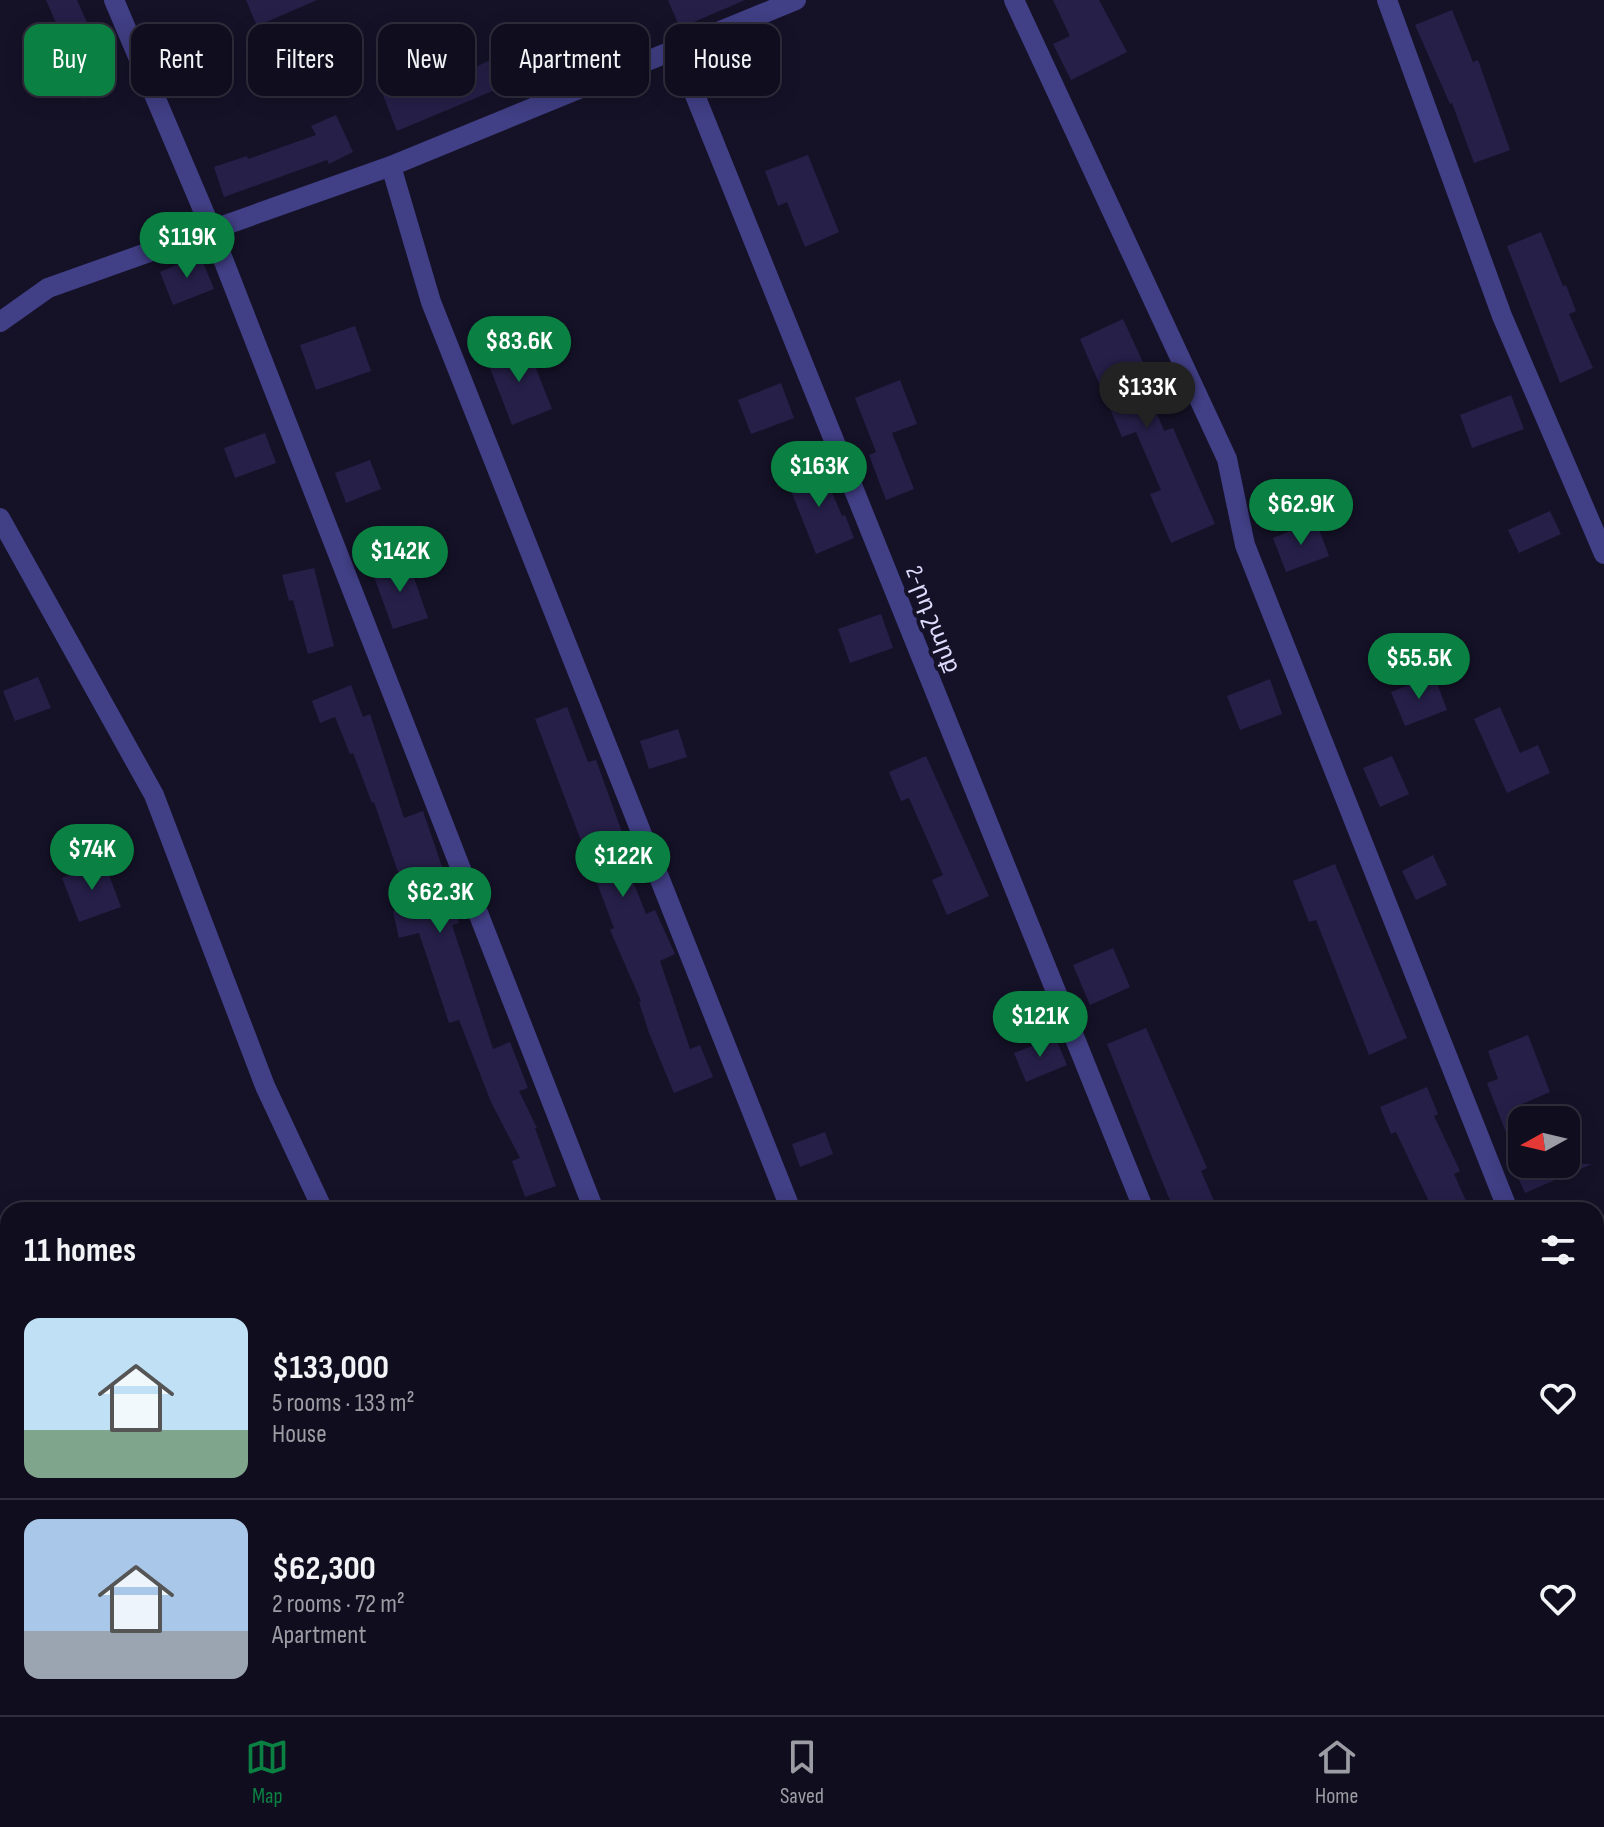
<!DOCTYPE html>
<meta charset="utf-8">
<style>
body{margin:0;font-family:"Sofia Sans Condensed","Noto Sans Armenian",sans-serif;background:#1e1c2b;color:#f1f3f6;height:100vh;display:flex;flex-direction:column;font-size:30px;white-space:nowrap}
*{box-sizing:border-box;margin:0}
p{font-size:26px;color:#9c9ca4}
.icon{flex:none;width:44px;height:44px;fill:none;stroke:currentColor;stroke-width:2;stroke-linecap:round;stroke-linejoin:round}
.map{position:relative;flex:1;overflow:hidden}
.side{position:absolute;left:0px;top:1202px;width:1604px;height:514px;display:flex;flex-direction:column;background:#100e1e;border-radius:24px 24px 0 0;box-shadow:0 4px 20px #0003,0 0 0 2px #302e3c}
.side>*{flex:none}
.banner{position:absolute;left:24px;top:24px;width:800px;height:72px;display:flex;gap:16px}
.needle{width:52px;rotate:262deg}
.buttons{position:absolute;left:1508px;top:1106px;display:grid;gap:16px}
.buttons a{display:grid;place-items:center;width:72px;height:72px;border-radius:16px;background:#100e1e;box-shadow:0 4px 20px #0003,0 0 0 2px #302e3c;font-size:40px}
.price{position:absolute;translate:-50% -68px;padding:0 18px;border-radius:28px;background:#0b8043;color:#fff;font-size:26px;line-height:52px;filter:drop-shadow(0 2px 4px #0008)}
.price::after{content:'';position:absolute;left:50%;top:48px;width:24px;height:18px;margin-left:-12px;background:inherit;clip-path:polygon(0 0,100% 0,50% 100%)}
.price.current{background:#222;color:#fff}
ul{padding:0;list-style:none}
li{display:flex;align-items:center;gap:24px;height:200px;padding:0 24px}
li+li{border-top:2px solid #302e3c}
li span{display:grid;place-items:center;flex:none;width:224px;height:160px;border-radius:16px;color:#555}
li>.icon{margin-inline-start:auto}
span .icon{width:96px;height:96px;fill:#fffc;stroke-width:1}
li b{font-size:34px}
h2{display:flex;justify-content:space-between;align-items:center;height:96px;padding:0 24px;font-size:34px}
.pill{padding:0 28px;border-radius:16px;background:#100e1e;box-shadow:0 4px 20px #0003,0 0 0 2px #302e3c;font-size:28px;line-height:72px}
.pill.current{background:#0b8043;color:#fff}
.tab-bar{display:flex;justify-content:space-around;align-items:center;height:112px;border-top:2px solid #302e3c;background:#100e1e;font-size:22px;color:#9c9ca4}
.tab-bar a{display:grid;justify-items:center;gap:4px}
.tab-bar .current{color:#0b8043}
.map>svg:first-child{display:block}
.building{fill:#261f48}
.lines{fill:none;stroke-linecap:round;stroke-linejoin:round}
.street{stroke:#413f85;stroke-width:20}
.labels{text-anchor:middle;stroke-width:8;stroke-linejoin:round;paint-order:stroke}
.street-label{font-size:24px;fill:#dedbfd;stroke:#151228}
</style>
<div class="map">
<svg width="1604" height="1715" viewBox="0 0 1604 1715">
<rect width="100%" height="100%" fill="#151228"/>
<g class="building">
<path d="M 46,0 L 77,0 L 115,86 L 83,99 L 74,77 L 79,75 Z"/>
<path d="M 246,0 L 317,0 L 257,26 Z"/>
<path d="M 668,0 L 745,0 L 680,28 Z"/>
<path d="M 1053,0 L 1099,0 L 1127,52 L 1071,80 L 1053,44 L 1070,36 Z"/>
<path d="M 1452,10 L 1473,62 L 1478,60 L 1510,150 L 1474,163 L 1452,103 L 1450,104 L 1415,25 Z"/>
<path d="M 575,28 L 592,65 L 565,77 L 560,65 L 503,91 L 502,87 L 397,131 L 381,90 L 405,81 L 410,93 L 466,68 L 467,71 L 514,49 L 516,54 Z"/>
<path d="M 336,115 L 353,152 L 329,164 L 327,160 L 224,197 L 214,167 L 247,156 L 248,159 L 316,135 L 311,126 Z"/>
<path d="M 808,155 L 839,232 L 805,247 L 787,202 L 778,206 L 765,171 Z"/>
<path d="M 1541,232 L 1563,286 L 1566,285 L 1576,311 L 1569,314 L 1593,368 L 1560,383 L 1507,246 Z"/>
<path d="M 200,255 L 214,289 L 173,305 L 160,272 Z"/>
<path d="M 1123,319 L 1147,371 L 1141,374 L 1164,431 L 1173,428 L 1215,524 L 1171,543 L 1150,494 L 1161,490 L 1136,432 L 1122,437 L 1080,339 Z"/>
<path d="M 355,326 L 371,371 L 316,390 L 300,345 Z"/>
<path d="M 526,343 L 552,409 L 512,425 L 486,358 Z"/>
<path d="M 900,380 L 917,424 L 892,433 L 914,489 L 886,500 L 869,455 L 876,452 L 855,398 Z"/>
<path d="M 781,383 L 794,418 L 751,434 L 738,400 Z"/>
<path d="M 1511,395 L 1524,429 L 1472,448 L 1460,415 Z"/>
<path d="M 265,433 L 276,463 L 235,478 L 224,448 Z"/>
<path d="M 370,460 L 381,489 L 346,503 L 335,473 Z"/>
<path d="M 820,464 L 842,516 L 845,515 L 854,538 L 816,554 L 786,478 Z"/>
<path d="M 1550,511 L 1561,534 L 1519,553 L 1508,530 Z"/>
<path d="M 1316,521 L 1329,556 L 1286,572 L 1273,538 Z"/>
<path d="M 407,558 L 428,618 L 393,629 L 372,571 Z"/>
<path d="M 314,568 L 334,646 L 308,654 L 293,600 L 289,601 L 282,575 Z"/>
<path d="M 881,614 L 893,648 L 850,663 L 838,629 Z"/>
<path d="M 1434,675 L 1447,710 L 1405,726 L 1391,692 Z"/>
<path d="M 38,677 L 51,708 L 15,721 L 3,691 Z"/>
<path d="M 1270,679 L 1282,714 L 1240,730 L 1227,696 Z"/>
<path d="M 351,685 L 363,717 L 370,714 L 404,818 L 423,811 L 452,896 L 459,923 L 452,925 L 493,1049 L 510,1042 L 528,1088 L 519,1091 L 537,1128 L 535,1128 L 556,1186 L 525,1197 L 512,1161 L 520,1158 L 491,1102 L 459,1020 L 449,1023 L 419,933 L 399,938 L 393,911 L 410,907 L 374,802 L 372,803 L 353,753 L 350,754 L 335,717 L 320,723 L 312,701 Z"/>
<path d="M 567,707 L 588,762 L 596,760 L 628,849 L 621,852 L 646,914 L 655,910 L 675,954 L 660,961 L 690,1049 L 700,1045 L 713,1077 L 674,1093 L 649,1033 L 639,1002 L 641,1001 L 610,930 L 614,928 L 535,719 Z"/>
<path d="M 1500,707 L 1520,753 L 1538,745 L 1550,773 L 1507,793 L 1474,719 Z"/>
<path d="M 678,729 L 687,757 L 649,769 L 640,741 Z"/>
<path d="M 926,756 L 989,896 L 947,915 L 932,880 L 943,875 L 909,798 L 901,801 L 889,772 Z"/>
<path d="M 1392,756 L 1409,794 L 1380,807 L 1363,768 Z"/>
<path d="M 1433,855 L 1447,885 L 1416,900 L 1402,871 Z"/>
<path d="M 104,862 L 121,907 L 79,922 L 62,878 Z"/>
<path d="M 1335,864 L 1407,1038 L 1369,1055 L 1316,920 L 1309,922 L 1293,881 Z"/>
<path d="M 1113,948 L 1130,987 L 1090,1005 L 1073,965 Z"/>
<path d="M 1146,1028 L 1207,1168 L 1201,1171 L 1218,1210 L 1174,1210 L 1152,1157 L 1107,1044 Z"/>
<path d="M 1528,1035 L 1550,1092 L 1522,1104 L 1522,1164 L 1592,1164 L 1525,1193 L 1512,1164 L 1518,1164 L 1487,1083 L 1498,1079 L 1488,1051 Z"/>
<path d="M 1055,1037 L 1067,1065 L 1026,1082 L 1014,1053 Z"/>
<path d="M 1427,1087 L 1438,1114 L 1434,1116 L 1460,1171 L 1454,1174 L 1470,1210 L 1433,1210 L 1396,1132 L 1391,1134 L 1380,1107 Z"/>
<path d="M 825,1132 L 833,1154 L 800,1167 L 792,1144 Z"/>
</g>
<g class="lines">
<g class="street">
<path d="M 114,0 L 212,231 L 594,1210"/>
<path d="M 1014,0 L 1227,459 L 1245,545 L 1508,1210"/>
<path d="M 1387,0 L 1502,316 L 1604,554"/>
<path d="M 676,48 L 1144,1210"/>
<path d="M 391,166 L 431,302 L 791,1210"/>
<path d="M 0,322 L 48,288 L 391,166 L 796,0"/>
<path d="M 0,518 L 154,795 L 265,1086 L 323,1210"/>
<path d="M 1596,1434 L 1604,1455"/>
<path d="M 989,1708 L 991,1715"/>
<path d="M 1344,1708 L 1347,1715"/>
<path d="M 302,1715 L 311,1708"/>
</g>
</g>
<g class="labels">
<g class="street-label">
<text transform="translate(934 619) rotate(68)" y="8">2-րդ շարք</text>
</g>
</g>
</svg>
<div class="buttons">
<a><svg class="needle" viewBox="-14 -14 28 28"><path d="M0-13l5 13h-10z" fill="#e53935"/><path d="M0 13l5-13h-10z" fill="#9c9ca4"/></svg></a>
</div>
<b class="price" style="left:187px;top:280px">$119K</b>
<b class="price" style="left:519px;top:384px">$83.6K</b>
<b class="price current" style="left:1147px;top:430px">$133K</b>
<b class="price" style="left:819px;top:509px">$163K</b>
<b class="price" style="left:1301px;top:547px">$62.9K</b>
<b class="price" style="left:400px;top:594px">$142K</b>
<b class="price" style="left:1419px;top:701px">$55.5K</b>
<b class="price" style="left:92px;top:892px">$74K</b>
<b class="price" style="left:623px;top:899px">$122K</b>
<b class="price" style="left:440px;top:935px">$62.3K</b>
<b class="price" style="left:1040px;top:1059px">$121K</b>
<div class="banner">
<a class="pill current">Buy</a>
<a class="pill">Rent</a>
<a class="pill">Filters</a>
<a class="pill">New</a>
<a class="pill">Apartment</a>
<a class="pill">House</a>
</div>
<section class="side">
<h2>11 homes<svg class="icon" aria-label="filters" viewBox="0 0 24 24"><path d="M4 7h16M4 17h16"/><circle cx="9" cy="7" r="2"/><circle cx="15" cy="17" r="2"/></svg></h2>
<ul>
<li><span style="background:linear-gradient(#bfe0f5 70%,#7fa58c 0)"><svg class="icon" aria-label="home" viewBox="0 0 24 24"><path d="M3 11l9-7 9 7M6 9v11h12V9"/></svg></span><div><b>$133,000</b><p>5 rooms · 133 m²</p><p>House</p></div><svg class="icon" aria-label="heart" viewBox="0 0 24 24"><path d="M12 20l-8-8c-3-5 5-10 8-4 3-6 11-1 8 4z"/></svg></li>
<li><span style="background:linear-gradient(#a9c7e8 70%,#9aa5b1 0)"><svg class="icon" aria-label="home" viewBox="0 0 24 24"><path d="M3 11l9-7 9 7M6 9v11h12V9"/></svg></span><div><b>$62,300</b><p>2 rooms · 72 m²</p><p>Apartment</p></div><svg class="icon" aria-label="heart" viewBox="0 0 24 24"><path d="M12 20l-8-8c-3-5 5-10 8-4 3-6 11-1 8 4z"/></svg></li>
</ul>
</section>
</div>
<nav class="tab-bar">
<a class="current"><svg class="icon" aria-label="map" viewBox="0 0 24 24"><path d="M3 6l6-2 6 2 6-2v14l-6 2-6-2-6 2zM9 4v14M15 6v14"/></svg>Map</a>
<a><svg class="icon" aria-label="saved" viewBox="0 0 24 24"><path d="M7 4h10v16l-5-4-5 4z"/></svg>Saved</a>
<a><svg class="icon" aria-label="home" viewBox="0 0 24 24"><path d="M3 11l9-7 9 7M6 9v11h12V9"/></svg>Home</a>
</nav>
